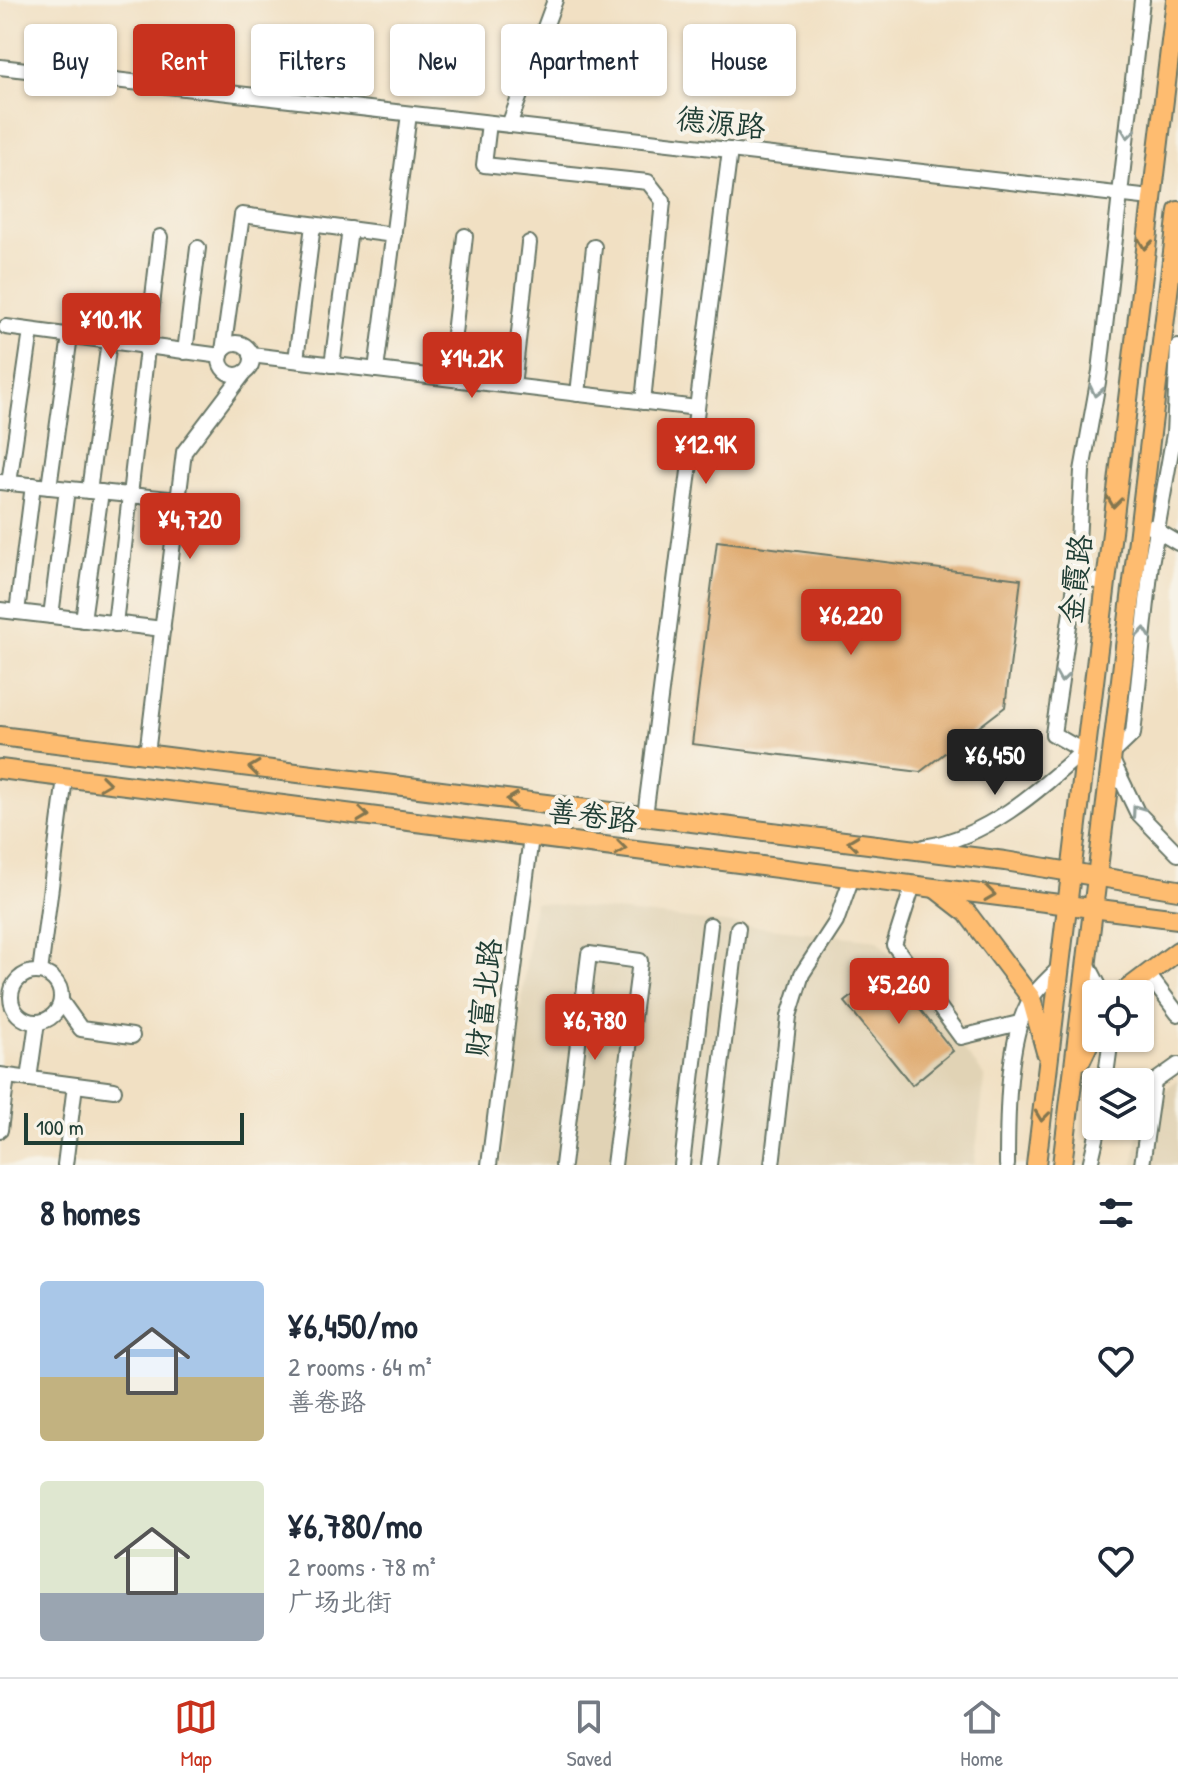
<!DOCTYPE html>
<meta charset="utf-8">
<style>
body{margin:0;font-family:"Patrick Hand","LXGW WenKai TC",sans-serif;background:#f6f6f7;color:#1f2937;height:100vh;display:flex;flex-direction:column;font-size:30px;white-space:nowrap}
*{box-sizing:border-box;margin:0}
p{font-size:26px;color:#747a83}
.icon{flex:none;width:44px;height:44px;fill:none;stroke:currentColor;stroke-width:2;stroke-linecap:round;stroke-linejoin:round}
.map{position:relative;height:1165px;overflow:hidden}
.panel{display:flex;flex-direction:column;background:#fff;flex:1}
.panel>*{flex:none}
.top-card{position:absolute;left:24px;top:24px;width:1130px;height:72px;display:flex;gap:16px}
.tools{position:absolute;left:1082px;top:980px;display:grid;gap:16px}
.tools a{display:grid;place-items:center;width:72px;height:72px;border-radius:8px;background:#fff;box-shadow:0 2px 6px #0004;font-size:40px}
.scale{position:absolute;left:24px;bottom:20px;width:220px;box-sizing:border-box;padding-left:8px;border:4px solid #1f3d34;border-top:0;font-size:22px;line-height:28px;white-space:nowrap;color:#1f3d34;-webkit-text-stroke:6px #f7f3e8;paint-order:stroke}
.price{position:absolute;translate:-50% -68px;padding:0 18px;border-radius:8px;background:#c8321e;color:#fff;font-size:26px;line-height:52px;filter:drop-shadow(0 2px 4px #0008)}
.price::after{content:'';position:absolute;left:50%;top:48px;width:24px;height:18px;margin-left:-12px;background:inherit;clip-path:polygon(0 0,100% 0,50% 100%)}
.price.current{background:#222;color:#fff}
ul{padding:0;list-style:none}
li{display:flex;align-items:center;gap:24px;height:200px;padding:0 40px}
li span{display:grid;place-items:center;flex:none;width:224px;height:160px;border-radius:8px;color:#555}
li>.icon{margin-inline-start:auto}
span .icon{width:96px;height:96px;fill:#fffc;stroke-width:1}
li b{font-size:34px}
h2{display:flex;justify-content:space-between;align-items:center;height:96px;padding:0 40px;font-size:34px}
.tag{padding:0 28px;border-radius:8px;background:#fff;box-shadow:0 2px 6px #0004;font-size:28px;line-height:72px}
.tag.current{background:#c8321e;color:#fff}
.tab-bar{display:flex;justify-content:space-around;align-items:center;height:112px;border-top:2px solid #e0e1e3;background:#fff;font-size:22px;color:#747a83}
.tab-bar a{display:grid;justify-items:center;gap:4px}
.tab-bar .current{color:#c8321e}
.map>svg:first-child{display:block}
.built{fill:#e1d3b5}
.building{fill:#e0ad74}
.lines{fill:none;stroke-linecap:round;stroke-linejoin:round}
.minor-casing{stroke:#687666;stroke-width:18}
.major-casing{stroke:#687666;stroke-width:22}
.minor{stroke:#fff;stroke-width:14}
.major{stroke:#febc70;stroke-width:18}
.oneway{stroke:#8f9e9a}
.oneway2{stroke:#83764f}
.labels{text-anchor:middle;stroke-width:8;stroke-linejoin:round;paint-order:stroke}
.street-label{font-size:30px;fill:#1f3d34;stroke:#f7f3e8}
</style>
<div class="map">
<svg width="1178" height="1165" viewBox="0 0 1178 1165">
<rect width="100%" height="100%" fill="#f7f3e8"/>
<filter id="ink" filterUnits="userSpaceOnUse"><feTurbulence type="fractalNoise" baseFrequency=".0125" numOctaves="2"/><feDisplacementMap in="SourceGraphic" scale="16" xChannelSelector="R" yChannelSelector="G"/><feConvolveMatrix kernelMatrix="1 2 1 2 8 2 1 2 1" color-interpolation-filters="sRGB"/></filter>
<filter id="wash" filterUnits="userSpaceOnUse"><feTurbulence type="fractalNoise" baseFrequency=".006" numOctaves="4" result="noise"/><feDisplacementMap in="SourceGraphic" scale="32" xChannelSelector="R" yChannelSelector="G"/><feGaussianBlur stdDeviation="1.8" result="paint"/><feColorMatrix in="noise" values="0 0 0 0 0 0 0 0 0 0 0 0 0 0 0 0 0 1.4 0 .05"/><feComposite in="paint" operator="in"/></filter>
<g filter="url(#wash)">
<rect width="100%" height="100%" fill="#f1e0c3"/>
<g class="built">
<path d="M 534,902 L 878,940 L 985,1077 L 974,1165 L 500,1165 Z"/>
<path d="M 1178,1079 L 1178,1165 L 1134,1165 L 1141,1110 Z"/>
</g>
<g id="blocks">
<g class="building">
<path d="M 717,541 L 1021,579 L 1005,707 L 920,772 L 692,744 Z"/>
<path d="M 887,968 L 953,1051 L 912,1085 L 845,1002 Z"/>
</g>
</g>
</g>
<g filter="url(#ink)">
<use href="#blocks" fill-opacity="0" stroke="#687666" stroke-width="2"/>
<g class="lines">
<defs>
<g id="minor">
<path d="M 0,67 L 1151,198"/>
<path d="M 489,123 L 484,165 L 648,182 L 663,201 L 643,402"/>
<path d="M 509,125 L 555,0"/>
<path d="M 6,327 L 221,356"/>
<circle cx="236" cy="359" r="16"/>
<path d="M 1178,347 L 1174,434 L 1151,564 L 1133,734 L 1110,756 L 1137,812 L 1178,854"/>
<path d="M 223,351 L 242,215 L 394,235"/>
<path d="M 185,352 L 198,248"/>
<path d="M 251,355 L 697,408"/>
<path d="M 296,360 L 313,225"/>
<path d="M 332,365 L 350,229"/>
<path d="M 376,370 L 409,114"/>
<path d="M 449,378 L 465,236"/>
<path d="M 513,386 L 529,243"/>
<path d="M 578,394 L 594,247"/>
<path d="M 0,482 L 179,500"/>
<path d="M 9,483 L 31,331"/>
<path d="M 49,487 L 70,336"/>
<path d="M 89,491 L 109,341"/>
<path d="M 1151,527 L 1178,543"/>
<path d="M 1076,578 L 1104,582"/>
<path d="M 0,610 L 163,629"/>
<path d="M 17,612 L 33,485"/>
<path d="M 51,616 L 67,489"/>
<path d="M 83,620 L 101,492"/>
<path d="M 115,624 L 160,237"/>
<path d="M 147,754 L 184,452 L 244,373"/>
<path d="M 645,816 L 730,150"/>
<path d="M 924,847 C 987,837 1037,792 1083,751 L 1053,734 L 1076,578 L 1082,471 L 1100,371 L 1142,0"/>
<path d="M 913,885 L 894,945 L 961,1037 L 1019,1023"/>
<path d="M 1088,965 L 1103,994"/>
<path d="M 40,972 L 65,778"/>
<circle cx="36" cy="997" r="25"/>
<path d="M 1147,973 L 1178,1014"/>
<path d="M 61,1001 L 81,1029 L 132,1036"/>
<path d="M 0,1075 L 114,1090"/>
<path d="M 29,1079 L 37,1022"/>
<path d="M 1105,1082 L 1111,1038"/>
<path d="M 0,1130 L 7,1076"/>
<path d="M 65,1165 L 75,1085"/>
<path d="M 489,1165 L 531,837"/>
<path d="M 563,1165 L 589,954 L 640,961 L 614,1165"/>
<path d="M 682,1165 L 710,925"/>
<path d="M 709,1165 L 738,928"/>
<path d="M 772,1165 L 789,1016 L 802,974 L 836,922 L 852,877"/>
<path d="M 1007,1165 C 1007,1122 1007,1034 1031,999 C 1038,987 1051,977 1061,966"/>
<path d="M 1090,1165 L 1099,1126"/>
<path d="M 1142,1165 L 1154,1082 L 1178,1065"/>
</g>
<g id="major">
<path d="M 0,736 L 1005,861 L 1178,890"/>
<path d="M 0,769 L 1178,919"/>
<path d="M 936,889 L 967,913 L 1031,998 L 1046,1052"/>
<path d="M 1121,994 L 1178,951"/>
<path d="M 1081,1060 L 1096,1028"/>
<path d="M 1036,1165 L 1176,0"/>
<path d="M 1062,1165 L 1178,211"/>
</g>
</defs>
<use href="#minor" class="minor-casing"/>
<use href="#major" class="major-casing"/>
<use href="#minor" class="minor"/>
<use href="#major" class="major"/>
</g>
<defs><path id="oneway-chevron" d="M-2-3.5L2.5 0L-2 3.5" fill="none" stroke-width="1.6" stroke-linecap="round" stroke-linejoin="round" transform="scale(2)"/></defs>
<g class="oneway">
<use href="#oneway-chevron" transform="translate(1128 133) rotate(97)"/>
<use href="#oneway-chevron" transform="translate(1096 391) rotate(102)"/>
<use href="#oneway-chevron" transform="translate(1144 633) rotate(-84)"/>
<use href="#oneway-chevron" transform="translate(1062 677) rotate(98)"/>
<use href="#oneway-chevron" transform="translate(1137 810) rotate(-125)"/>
</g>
<g class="oneway2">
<use href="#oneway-chevron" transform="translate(1145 244) rotate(97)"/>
<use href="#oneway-chevron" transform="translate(1114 502) rotate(97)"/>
<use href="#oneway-chevron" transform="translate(254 768) rotate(-173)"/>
<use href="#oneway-chevron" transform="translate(105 783) rotate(7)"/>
<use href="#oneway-chevron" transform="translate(512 800) rotate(-173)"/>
<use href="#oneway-chevron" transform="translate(363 815) rotate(7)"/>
<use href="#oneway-chevron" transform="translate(853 842) rotate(-173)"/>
<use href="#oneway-chevron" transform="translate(621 848) rotate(7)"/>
<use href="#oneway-chevron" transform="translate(990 894) rotate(8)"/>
<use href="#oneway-chevron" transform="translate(1042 1116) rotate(97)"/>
</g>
</g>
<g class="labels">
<g class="street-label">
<text transform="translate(721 123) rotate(6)" y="10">德源路</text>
<text transform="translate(1076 579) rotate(-83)" y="10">金霞路</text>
<text transform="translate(593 816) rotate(7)" y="10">善卷路</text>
<text transform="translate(484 998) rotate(-83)" y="10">财富北路</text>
</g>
</g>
</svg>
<div class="tools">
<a><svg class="icon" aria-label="locate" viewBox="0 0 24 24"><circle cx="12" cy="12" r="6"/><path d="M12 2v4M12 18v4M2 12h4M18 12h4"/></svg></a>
<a><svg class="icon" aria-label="layers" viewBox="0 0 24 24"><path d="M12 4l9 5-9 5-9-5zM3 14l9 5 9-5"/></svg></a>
</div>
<div class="scale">100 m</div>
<b class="price" style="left:111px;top:361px">¥10.1K</b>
<b class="price" style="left:472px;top:400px">¥14.2K</b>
<b class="price" style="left:706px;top:486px">¥12.9K</b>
<b class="price" style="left:190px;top:561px">¥4,720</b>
<b class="price" style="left:851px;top:657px">¥6,220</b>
<b class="price current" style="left:995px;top:797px">¥6,450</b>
<b class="price" style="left:899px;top:1026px">¥5,260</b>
<b class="price" style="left:595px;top:1062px">¥6,780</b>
<div class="top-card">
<a class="tag">Buy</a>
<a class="tag current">Rent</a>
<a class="tag">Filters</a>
<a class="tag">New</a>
<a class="tag">Apartment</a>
<a class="tag">House</a>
</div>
</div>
<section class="panel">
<h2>8 homes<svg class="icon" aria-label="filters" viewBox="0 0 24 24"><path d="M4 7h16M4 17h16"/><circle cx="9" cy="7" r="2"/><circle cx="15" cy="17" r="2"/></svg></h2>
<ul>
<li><span style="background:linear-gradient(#a9c7e8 60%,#c2b280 0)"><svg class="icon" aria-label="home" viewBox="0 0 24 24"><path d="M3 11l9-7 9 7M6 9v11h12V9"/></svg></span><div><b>¥6,450/mo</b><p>2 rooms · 64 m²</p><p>善卷路</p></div><svg class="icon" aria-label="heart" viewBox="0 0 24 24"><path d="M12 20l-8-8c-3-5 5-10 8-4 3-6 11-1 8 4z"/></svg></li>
<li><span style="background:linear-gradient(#dfe7d0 70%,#9aa5b1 0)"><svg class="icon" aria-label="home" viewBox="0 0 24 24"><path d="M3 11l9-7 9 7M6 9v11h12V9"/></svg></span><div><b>¥6,780/mo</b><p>2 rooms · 78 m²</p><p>广场北街</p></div><svg class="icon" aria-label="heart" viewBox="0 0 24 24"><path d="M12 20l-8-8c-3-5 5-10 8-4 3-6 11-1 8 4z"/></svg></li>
</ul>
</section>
<nav class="tab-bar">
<a class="current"><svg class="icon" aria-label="map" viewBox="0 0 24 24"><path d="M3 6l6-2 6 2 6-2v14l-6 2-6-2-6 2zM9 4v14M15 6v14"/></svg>Map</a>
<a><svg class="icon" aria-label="saved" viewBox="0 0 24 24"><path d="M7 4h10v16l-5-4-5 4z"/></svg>Saved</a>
<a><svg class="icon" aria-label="home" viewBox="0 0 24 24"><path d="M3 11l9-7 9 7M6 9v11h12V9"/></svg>Home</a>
</nav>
